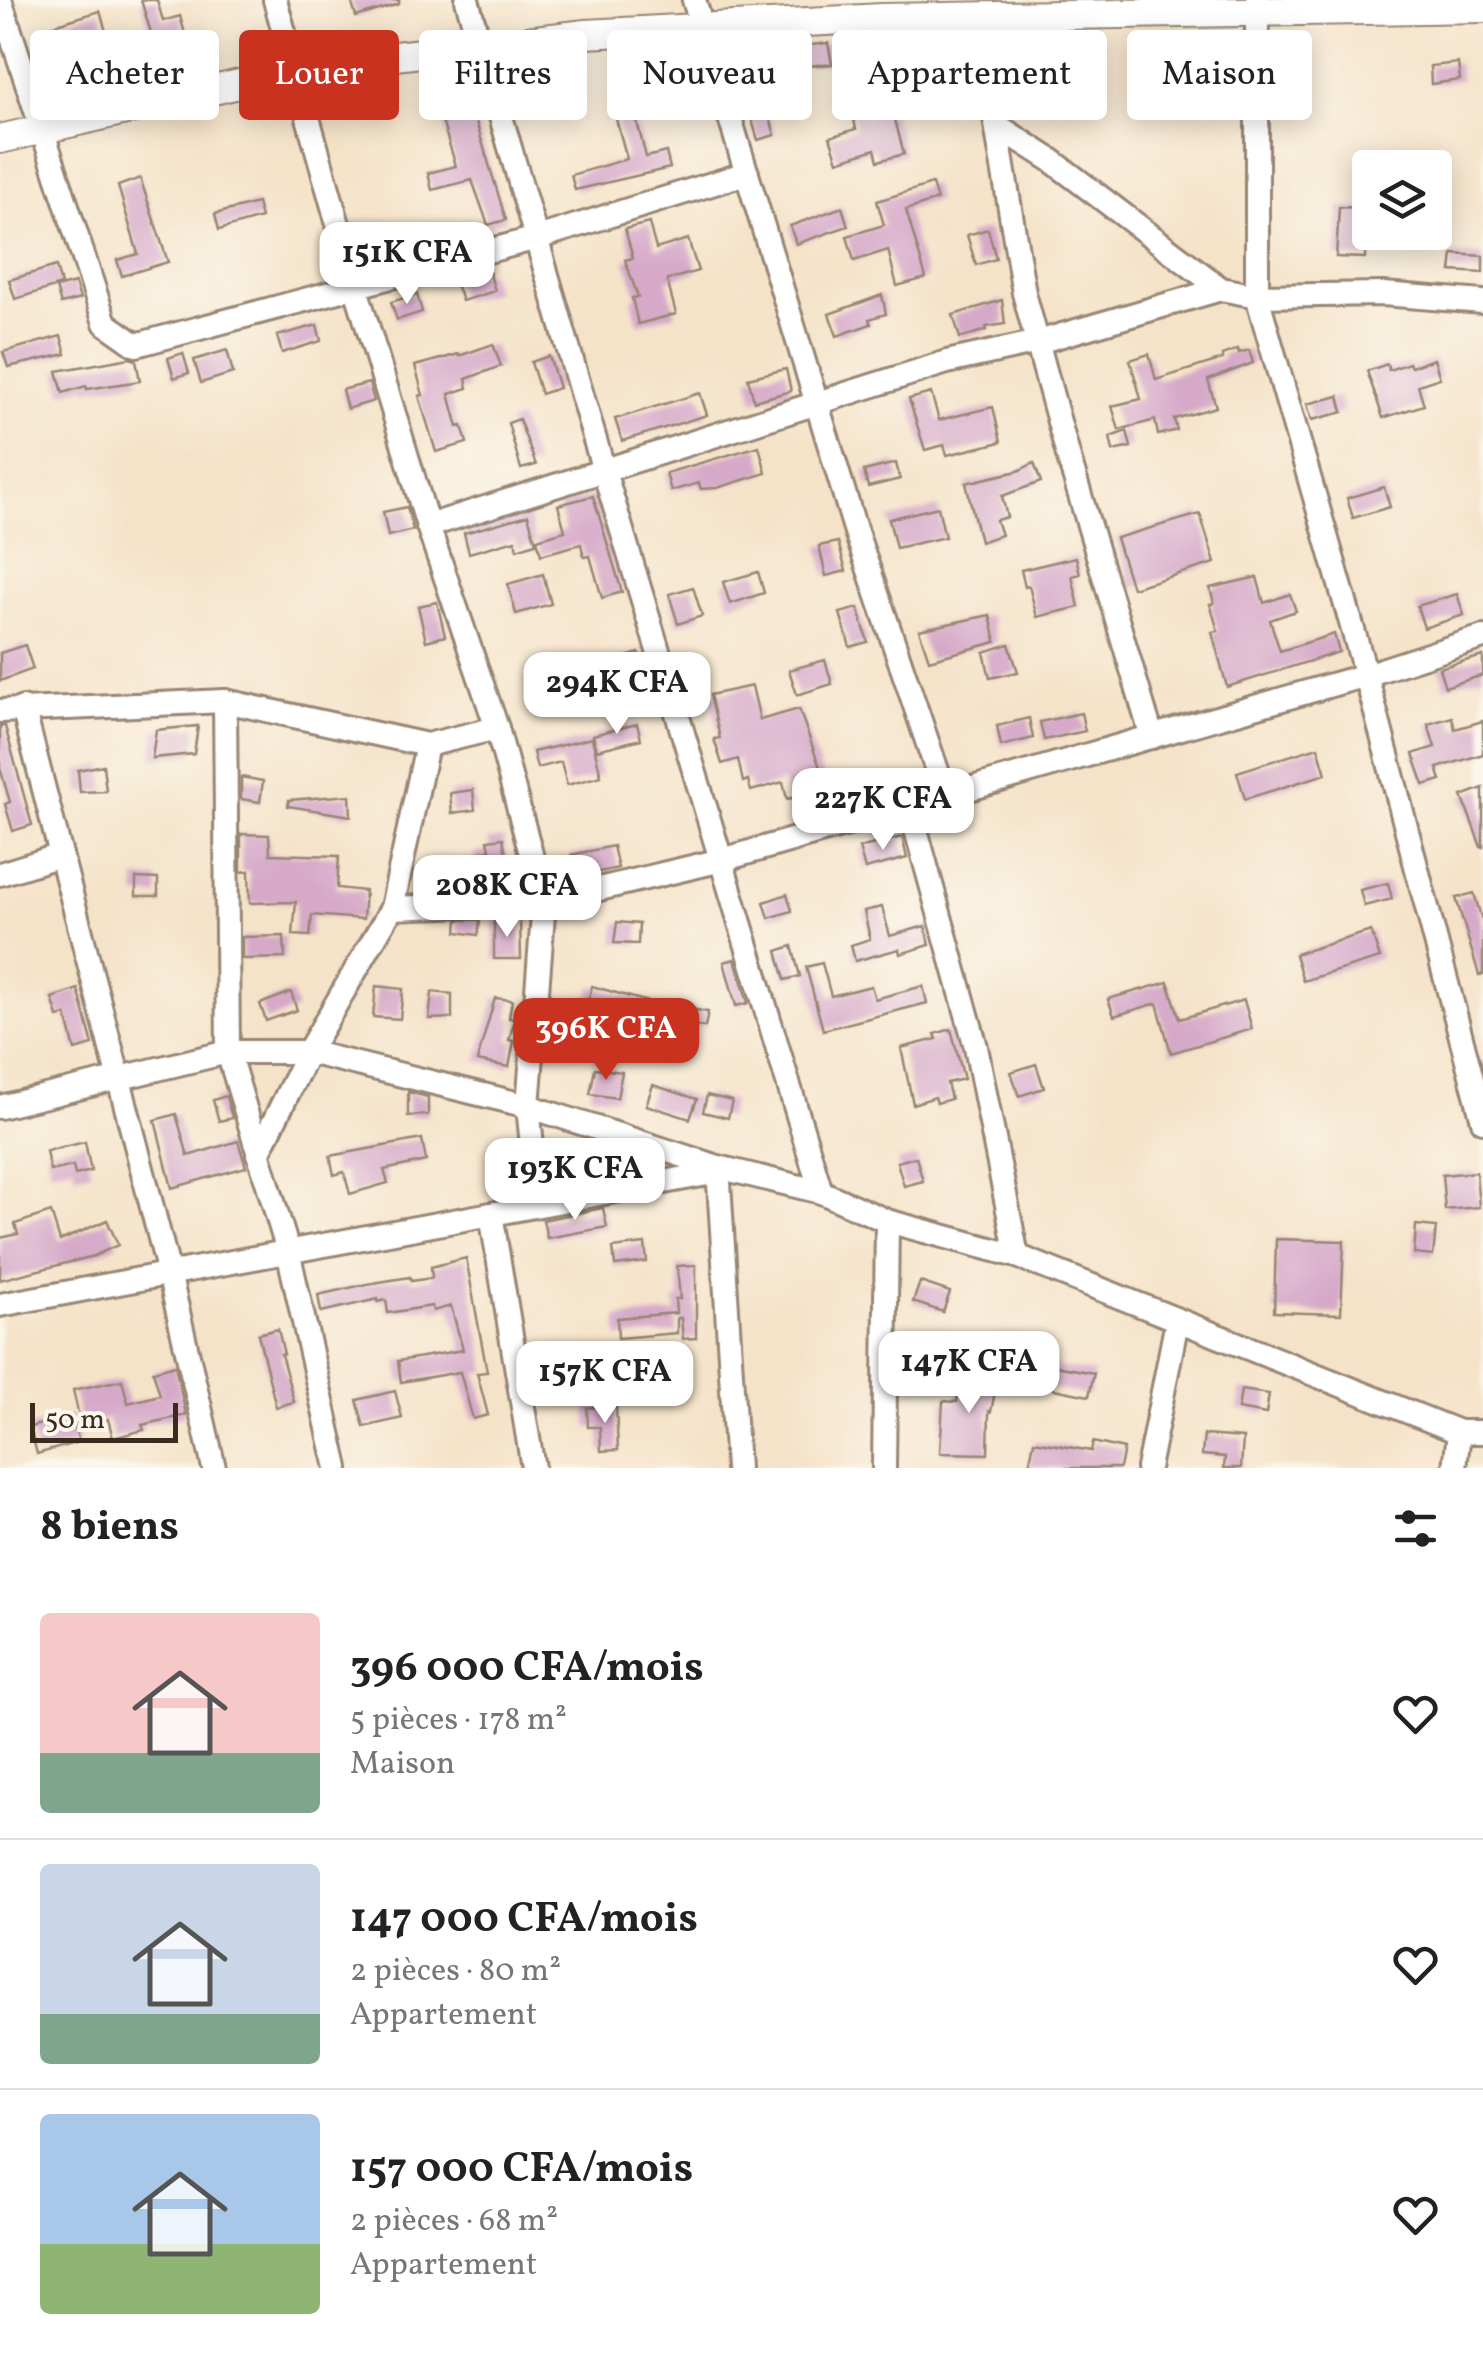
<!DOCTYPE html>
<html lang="fr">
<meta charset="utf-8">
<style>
body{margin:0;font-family:Vollkorn,serif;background:#f2f2f2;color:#222;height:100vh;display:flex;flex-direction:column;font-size:38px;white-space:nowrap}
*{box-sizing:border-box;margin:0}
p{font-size:32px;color:#767676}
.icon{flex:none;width:55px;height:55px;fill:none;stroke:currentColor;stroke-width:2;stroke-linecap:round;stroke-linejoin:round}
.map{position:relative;height:1468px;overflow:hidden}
.details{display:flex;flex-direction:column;background:#fff;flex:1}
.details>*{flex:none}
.banner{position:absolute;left:30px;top:30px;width:1425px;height:90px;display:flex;gap:20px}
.buttons{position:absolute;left:1352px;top:150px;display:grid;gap:20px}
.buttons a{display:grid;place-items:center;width:100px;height:100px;border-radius:10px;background:#fff;box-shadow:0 5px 25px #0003;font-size:50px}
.scale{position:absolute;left:30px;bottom:25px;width:148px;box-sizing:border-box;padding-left:10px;border:5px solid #3b2a1e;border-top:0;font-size:28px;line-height:35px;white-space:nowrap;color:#3b2a1e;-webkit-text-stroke:8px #fbf7ec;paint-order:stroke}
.price{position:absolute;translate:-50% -85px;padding:0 22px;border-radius:20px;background:#fff;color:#222;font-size:32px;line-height:65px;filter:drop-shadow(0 2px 5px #0008)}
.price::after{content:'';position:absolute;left:50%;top:60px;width:30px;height:22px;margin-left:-15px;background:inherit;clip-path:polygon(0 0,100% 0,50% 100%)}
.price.on{background:#c8321e;color:#fff}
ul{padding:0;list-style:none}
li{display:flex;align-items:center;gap:30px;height:250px;padding:0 40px}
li+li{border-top:2px solid #e0e0e0}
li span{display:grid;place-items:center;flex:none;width:280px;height:200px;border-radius:10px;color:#555}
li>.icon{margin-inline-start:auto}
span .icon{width:120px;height:120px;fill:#fffc;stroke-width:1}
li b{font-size:42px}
h2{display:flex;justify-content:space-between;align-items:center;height:120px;padding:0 40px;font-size:42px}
.pill{padding:0 35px;border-radius:10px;background:#fff;box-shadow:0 5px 25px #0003;font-size:35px;line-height:90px}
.pill.on{background:#c8321e;color:#fff}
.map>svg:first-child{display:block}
.building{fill:#d6a9c9}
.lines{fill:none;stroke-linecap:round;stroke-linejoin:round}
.minor-casing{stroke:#988674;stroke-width:28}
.major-casing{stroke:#988674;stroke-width:32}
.minor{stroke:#fff;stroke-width:22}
.major{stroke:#fff;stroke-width:28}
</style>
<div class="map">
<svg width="1483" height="1468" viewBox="0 0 1483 1468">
<rect width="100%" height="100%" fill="#fbf7ec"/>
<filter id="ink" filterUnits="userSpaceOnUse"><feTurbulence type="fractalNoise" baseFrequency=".01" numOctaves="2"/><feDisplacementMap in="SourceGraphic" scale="20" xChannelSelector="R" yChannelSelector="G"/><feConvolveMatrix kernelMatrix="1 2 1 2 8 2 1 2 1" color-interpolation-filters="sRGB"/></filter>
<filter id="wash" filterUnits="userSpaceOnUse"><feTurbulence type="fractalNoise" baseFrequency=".0048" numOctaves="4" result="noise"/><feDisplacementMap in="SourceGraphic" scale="40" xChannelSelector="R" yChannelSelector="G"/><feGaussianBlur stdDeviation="2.25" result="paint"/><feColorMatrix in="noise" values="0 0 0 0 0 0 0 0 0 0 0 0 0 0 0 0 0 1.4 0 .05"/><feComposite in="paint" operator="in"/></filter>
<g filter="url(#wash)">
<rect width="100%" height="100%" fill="#f5e3c9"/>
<g id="blocks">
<g class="building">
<path d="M 141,0 L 157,0 L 163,21 L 180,16 L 185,34 L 154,43 Z"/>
<path d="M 351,0 L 399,0 L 399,4 L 356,17 Z"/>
<path d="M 100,11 L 107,35 L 47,53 L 40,29 Z"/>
<path d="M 828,43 L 832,64 L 756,70 L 775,135 L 758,140 L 732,54 Z"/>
<path d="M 1458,63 L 1460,80 L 1431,84 L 1430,66 Z"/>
<path d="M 889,97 L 904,154 L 878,161 L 875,149 L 838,161 L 830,137 L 856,129 L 851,107 Z"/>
<path d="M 473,112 L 506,220 L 488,225 L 472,180 L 432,190 L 428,173 L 456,166 L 442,121 Z"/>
<path d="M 635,114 L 646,157 L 666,152 L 670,168 L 575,190 L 571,175 L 627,159 L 616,119 Z"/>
<path d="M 140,178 L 168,262 L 122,276 L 117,260 L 138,254 L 118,186 Z"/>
<path d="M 932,184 L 937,200 L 906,210 L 926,278 L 897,286 L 888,250 L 854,261 L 847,236 L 884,225 L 877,201 Z"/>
<path d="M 257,203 L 261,218 L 219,230 L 215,214 Z"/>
<path d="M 842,207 L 848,226 L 796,244 L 790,226 Z"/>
<path d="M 1339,207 L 1368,208 L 1365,258 L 1336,257 Z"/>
<path d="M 649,223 L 656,249 L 688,239 L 698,271 L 667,280 L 676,314 L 638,324 L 632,298 L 638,297 L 625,260 L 633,258 L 625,229 Z"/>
<path d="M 988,229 L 996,259 L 976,265 L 967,235 Z"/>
<path d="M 1453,254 L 1483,256 L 1483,273 L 1451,271 Z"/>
<path d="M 56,266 L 61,285 L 15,299 L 9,280 Z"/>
<path d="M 489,271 L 495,291 L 462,301 L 455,281 Z"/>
<path d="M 75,283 L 80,299 L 61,304 L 56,288 Z"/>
<path d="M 417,294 L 422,312 L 397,320 L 391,302 Z"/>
<path d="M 882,295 L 886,314 L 869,319 L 871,324 L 837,336 L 829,314 Z"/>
<path d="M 1002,300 L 1005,324 L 986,327 L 987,330 L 960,338 L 953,315 Z"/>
<path d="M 317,325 L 321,341 L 282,353 L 277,336 Z"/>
<path d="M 61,336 L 66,354 L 8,367 L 3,352 Z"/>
<path d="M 493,344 L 501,366 L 466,379 L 468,388 L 449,394 L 458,427 L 462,426 L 467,443 L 436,452 L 419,396 L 423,395 L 415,366 L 459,354 L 459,356 Z"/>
<path d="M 1238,349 L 1239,353 L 1249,350 L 1253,363 L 1208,380 L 1216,407 L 1174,419 L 1177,430 L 1158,435 L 1155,420 L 1119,430 L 1112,406 L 1141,399 L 1130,360 L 1149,354 L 1156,380 L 1223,359 L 1222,355 Z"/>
<path d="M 227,350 L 233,373 L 201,383 L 194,360 Z"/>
<path d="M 183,353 L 189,373 L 174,378 L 168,358 Z"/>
<path d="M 549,356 L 559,388 L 541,394 L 531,362 Z"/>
<path d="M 130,358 L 136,360 L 140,381 L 87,389 L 86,386 L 63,393 L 57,371 Z"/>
<path d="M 1434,359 L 1440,378 L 1418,385 L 1424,405 L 1383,418 L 1367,371 L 1387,364 L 1389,370 L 1409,363 L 1411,367 Z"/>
<path d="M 786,369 L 791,391 L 754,401 L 748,378 Z"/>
<path d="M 369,383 L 374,401 L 347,409 L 342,390 Z"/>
<path d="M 700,393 L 707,415 L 622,441 L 615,419 Z"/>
<path d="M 931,393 L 939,420 L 993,407 L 1001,442 L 947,455 L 944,445 L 925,450 L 909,399 Z"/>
<path d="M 1339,396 L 1343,412 L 1312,420 L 1307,404 Z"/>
<path d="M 519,419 L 536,465 L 521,469 L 508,423 Z"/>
<path d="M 1127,431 L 1131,447 L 1113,451 L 1110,437 Z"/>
<path d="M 759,446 L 766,473 L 717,488 L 701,489 L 699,483 L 671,491 L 666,473 Z"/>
<path d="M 896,463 L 900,479 L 868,487 L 864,471 Z"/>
<path d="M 1034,463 L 1041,482 L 1002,496 L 1007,517 L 996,520 L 1001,535 L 980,542 L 966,483 L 1018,471 Z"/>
<path d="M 1384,487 L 1390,507 L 1353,518 L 1347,498 Z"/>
<path d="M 593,496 L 622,592 L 602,598 L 590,556 L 584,557 L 581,544 L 541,555 L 537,539 L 565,531 L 558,505 Z"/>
<path d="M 407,507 L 413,530 L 388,536 L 383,512 Z"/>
<path d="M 938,507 L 945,537 L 896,548 L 889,519 Z"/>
<path d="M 1200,514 L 1215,563 L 1132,588 L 1116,538 Z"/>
<path d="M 528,515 L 536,543 L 517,549 L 515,540 L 469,553 L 464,533 Z"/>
<path d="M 838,542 L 846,571 L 826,576 L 819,546 Z"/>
<path d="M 1076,557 L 1080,574 L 1072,576 L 1079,607 L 1037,617 L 1029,586 L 1025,587 L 1021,570 Z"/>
<path d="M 758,572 L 764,593 L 730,604 L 723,582 Z"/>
<path d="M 543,574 L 551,604 L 516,614 L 508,584 Z"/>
<path d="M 1257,577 L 1264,603 L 1290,594 L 1296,611 L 1270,620 L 1280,651 L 1334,634 L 1339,652 L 1227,687 L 1212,632 L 1218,631 L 1210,604 L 1214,603 L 1210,588 Z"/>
<path d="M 693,587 L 702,616 L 678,624 L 669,594 Z"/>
<path d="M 1457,594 L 1464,615 L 1424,628 L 1417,606 Z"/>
<path d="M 437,602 L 445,636 L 426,641 L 418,606 Z"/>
<path d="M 858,608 L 868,642 L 850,647 L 840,613 Z"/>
<path d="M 990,615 L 996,642 L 929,660 L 919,630 Z"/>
<path d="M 1009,644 L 1018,672 L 990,678 L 984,652 Z"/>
<path d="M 25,645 L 33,669 L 0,681 L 0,653 Z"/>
<path d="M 639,653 L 646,675 L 613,685 L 606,663 Z"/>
<path d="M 1483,656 L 1483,675 L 1445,687 L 1439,668 Z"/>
<path d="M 825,660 L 832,684 L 797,695 L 789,670 Z"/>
<path d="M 574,668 L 579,690 L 555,695 L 550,674 Z"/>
<path d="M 752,686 L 760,720 L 799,709 L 828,790 L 857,782 L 861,800 L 803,818 L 797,797 L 787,799 L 783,782 L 751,791 L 748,780 L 743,782 L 738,759 L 722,764 L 714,739 L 720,738 L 710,695 Z"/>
<path d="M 1081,713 L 1085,731 L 1044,740 L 1040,722 Z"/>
<path d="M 1452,717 L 1455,729 L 1483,721 L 1483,754 L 1437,768 L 1441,780 L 1424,785 L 1413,754 L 1435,747 L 1428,724 Z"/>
<path d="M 1029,718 L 1033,738 L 1001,746 L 997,726 Z"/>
<path d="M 637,724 L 641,739 L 597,750 L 593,735 Z"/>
<path d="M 0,726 L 5,726 L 32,825 L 13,831 L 5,804 L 10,802 L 0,768 Z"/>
<path d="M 198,726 L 194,754 L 152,758 L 156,730 Z"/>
<path d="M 592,738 L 601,776 L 567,785 L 561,762 L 537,768 L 533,752 Z"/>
<path d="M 1318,747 L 1326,774 L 1245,799 L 1237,772 Z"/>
<path d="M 103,765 L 106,791 L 80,792 L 78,770 Z"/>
<path d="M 241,777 L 263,781 L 260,802 L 241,799 Z"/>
<path d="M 1483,788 L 1483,847 L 1481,847 L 1462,796 Z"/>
<path d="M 473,790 L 475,810 L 452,813 L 450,793 Z"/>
<path d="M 350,795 L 351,816 L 288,806 L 289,800 Z"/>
<path d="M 241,834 L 269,835 L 270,854 L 339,856 L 337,888 L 365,891 L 363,919 L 312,915 L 310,936 L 293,935 L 296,902 L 250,903 L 249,871 L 241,872 Z"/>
<path d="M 902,837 L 907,858 L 865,869 L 859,848 Z"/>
<path d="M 503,838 L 510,876 L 461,885 L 457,863 L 475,860 L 474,854 L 490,850 L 488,840 Z"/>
<path d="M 613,846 L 618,868 L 576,877 L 571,855 Z"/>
<path d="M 136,878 L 158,879 L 158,896 L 136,896 Z"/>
<path d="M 1388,883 L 1392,899 L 1364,906 L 1360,890 Z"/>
<path d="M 1474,893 L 1483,924 L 1483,974 L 1479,975 L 1456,898 Z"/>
<path d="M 787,894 L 792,911 L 769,918 L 764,902 Z"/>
<path d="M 882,907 L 890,936 L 925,926 L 930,945 L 900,954 L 899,949 L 855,961 L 851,945 L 870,939 L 864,911 Z"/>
<path d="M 458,920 L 480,920 L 478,935 L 457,932 Z"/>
<path d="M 520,920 L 521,959 L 494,959 L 494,921 Z"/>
<path d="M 617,922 L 639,924 L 638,944 L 614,943 Z"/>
<path d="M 1371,931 L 1380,958 L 1303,981 L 1295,954 Z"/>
<path d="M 284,936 L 285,958 L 242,959 L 242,937 Z"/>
<path d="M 792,946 L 800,976 L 785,980 L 777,951 Z"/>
<path d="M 735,959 L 748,1003 L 736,1006 L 724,962 Z"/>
<path d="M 822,963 L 831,996 L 871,986 L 875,999 L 923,986 L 927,1003 L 823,1030 L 806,967 Z"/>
<path d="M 1168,982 L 1180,1019 L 1244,1000 L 1252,1029 L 1171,1053 L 1157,1003 L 1114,1016 L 1108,999 Z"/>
<path d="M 376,986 L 403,989 L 400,1019 L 373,1017 Z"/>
<path d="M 592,986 L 652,1003 L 647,1020 L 587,1005 Z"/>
<path d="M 78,989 L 93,1045 L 75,1050 L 66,1015 L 58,1017 L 52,998 Z"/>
<path d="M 291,992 L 297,1010 L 266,1021 L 260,1004 Z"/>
<path d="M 432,992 L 452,994 L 452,1018 L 429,1019 Z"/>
<path d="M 495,998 L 512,1000 L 509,1018 L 515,1019 L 509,1040 L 514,1041 L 509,1067 L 477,1061 Z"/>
<path d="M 684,1008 L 708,1012 L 705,1027 L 681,1024 Z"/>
<path d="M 951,1029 L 964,1079 L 947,1083 L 951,1099 L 937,1103 L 935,1097 L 913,1104 L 901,1048 L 937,1039 L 935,1034 Z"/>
<path d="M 1036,1064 L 1044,1088 L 1019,1096 L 1011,1072 Z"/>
<path d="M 595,1068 L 622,1072 L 617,1098 L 590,1094 Z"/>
<path d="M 653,1085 L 697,1099 L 690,1119 L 646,1105 Z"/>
<path d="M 408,1092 L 428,1097 L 428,1115 L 408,1116 Z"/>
<path d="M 707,1095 L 732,1101 L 728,1118 L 703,1112 Z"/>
<path d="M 226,1096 L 232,1118 L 219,1121 L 213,1100 Z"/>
<path d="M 176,1114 L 188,1156 L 238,1141 L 246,1167 L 172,1188 L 155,1120 Z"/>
<path d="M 422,1139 L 426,1161 L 384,1170 L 388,1183 L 350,1194 L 344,1172 L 334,1175 L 330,1156 Z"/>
<path d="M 85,1142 L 91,1171 L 75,1175 L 73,1166 L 50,1171 L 46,1151 Z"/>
<path d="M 916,1157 L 923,1181 L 904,1186 L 897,1162 Z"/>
<path d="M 1476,1172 L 1479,1207 L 1445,1210 L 1442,1175 Z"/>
<path d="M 603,1208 L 607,1227 L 547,1238 L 543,1220 Z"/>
<path d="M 51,1212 L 60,1241 L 107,1220 L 118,1245 L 94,1256 L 0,1280 L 0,1238 L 18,1234 L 15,1224 Z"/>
<path d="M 1416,1225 L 1436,1227 L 1433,1256 L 1414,1254 Z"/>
<path d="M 1276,1239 L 1344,1241 L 1341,1314 L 1274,1312 Z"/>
<path d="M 645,1244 L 647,1262 L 615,1266 L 613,1248 Z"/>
<path d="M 466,1258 L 487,1372 L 477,1373 L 488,1415 L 473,1419 L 460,1372 L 401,1382 L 398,1361 L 463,1350 L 451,1306 L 433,1311 L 432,1306 L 388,1313 L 386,1300 L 378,1302 L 378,1299 L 321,1312 L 318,1295 L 367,1284 L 410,1277 L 411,1281 L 432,1278 L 431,1267 Z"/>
<path d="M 696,1265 L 696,1338 L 683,1339 L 681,1318 L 677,1318 L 677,1333 L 618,1338 L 617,1318 L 676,1313 L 675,1299 L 680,1299 L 677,1266 Z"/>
<path d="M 920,1282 L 950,1292 L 943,1312 L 913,1302 Z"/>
<path d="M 278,1329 L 284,1354 L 281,1354 L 294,1402 L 276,1407 L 258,1334 Z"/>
<path d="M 1044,1364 L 1094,1373 L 1089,1396 L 1039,1386 Z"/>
<path d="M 175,1365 L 186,1415 L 142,1425 L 144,1430 L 113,1438 L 108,1419 L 81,1425 L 73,1390 L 122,1380 L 128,1403 L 160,1395 L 153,1371 Z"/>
<path d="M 962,1370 L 998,1376 L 991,1412 L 989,1411 L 988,1454 L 940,1453 L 943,1401 L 957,1402 Z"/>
<path d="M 647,1377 L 648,1402 L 619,1403 L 618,1378 Z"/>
<path d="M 1241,1390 L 1269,1394 L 1266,1414 L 1238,1409 Z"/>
<path d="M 395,1391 L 402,1418 L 364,1427 L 357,1400 Z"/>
<path d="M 616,1406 L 618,1450 L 601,1451 L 600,1427 L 588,1427 L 587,1408 Z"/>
<path d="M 72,1416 L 79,1442 L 37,1454 L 30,1427 Z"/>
<path d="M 1204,1435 L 1243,1438 L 1241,1468 L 1224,1468 L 1225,1457 L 1202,1455 Z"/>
<path d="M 1034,1441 L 1091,1451 L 1093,1442 L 1124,1449 L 1120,1468 L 1047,1468 L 1029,1465 Z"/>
</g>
</g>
</g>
<g filter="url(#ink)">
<use href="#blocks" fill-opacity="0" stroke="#988674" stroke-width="2.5"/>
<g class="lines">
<defs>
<g id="minor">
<path d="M 0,0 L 105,323 L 136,345 L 537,238 L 747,173"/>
<path d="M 275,0 L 355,285 L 428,526 L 497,728 L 544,902 L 528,1106 L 538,1205"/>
<path d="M 467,0 L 604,471 L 821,1192"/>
<path d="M 694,0 L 855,529 L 946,797"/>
<path d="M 1257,0 L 1257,296 L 1366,675 L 1483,1121"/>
<path d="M 978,16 L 1024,293 L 1068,455 L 1152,737"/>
<path d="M 998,126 L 1051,160 L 1221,289 L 1257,296 L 1383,294 L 1483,302"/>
<path d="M 428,526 L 947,362 L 1038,342 L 1221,289"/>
<path d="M 225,701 L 228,1052 L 288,1251 L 337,1468"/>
<path d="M 23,708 L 169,1273 L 214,1468"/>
<path d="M 0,711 L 225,701 L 427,745 L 497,728"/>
<path d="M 910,808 L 976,1047 L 1017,1256"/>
<path d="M 0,874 L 61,855"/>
<path d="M 392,908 L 544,902 L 722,860 L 1366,675 L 1483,637"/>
<path d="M 0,1107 L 228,1052 L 308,1052 L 528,1106 L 718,1167 L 821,1192 L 887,1221 L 1017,1256 L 1459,1432 L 1483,1432"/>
<path d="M 258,1154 L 308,1052 L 392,908 L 427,745"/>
<path d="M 718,1167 L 737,1468"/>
<path d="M 491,1214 L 533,1468"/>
<path d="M 0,1305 L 718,1172"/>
<path d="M 884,1468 L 887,1221"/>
<path d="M 1148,1468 L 1177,1321"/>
<path d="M 1455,1468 L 1459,1432"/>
</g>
<path id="major" d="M 0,139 L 296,71 L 369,59 L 586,34 L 882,18 L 1483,8"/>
</defs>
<use href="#minor" class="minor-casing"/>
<use href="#major" class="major-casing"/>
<use href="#minor" class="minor"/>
<use href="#major" class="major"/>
</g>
</g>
</svg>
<div class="buttons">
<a><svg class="icon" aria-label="layers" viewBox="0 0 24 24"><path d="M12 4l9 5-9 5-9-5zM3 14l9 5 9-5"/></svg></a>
</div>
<div class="scale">50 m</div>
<b class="price" style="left:407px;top:307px">151K CFA</b>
<b class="price" style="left:617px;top:737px">294K CFA</b>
<b class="price" style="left:883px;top:853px">227K CFA</b>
<b class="price" style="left:507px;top:940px">208K CFA</b>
<b class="price on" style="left:606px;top:1083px">396K CFA</b>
<b class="price" style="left:575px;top:1223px">193K CFA</b>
<b class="price" style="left:969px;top:1416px">147K CFA</b>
<b class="price" style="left:605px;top:1426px">157K CFA</b>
<div class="banner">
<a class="pill">Acheter</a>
<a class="pill on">Louer</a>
<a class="pill">Filtres</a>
<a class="pill">Nouveau</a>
<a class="pill">Appartement</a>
<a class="pill">Maison</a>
</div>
</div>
<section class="details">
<h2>8 biens<svg class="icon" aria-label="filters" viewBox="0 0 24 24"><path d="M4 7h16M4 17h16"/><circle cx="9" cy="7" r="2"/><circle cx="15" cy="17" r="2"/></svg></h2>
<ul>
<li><span style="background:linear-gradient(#f6c9c9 70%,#7fa58c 0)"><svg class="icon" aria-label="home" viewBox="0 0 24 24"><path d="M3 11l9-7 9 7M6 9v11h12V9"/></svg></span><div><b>396 000 CFA/mois</b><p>5 pièces · 178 m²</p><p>Maison</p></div><svg class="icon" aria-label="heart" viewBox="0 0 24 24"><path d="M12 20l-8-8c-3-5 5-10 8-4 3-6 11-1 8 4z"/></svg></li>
<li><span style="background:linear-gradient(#c9d6e8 75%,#7fa58c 0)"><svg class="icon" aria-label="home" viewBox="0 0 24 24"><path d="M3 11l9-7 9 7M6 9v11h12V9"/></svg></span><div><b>147 000 CFA/mois</b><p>2 pièces · 80 m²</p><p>Appartement</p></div><svg class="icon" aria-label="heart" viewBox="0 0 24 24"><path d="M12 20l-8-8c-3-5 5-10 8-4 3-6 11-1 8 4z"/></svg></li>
<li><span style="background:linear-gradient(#a9c7e8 65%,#8fb573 0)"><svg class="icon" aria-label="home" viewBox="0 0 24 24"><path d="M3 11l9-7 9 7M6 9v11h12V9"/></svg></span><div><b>157 000 CFA/mois</b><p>2 pièces · 68 m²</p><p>Appartement</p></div><svg class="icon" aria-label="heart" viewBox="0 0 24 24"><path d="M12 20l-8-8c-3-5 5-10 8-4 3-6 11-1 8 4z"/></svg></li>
</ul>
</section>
